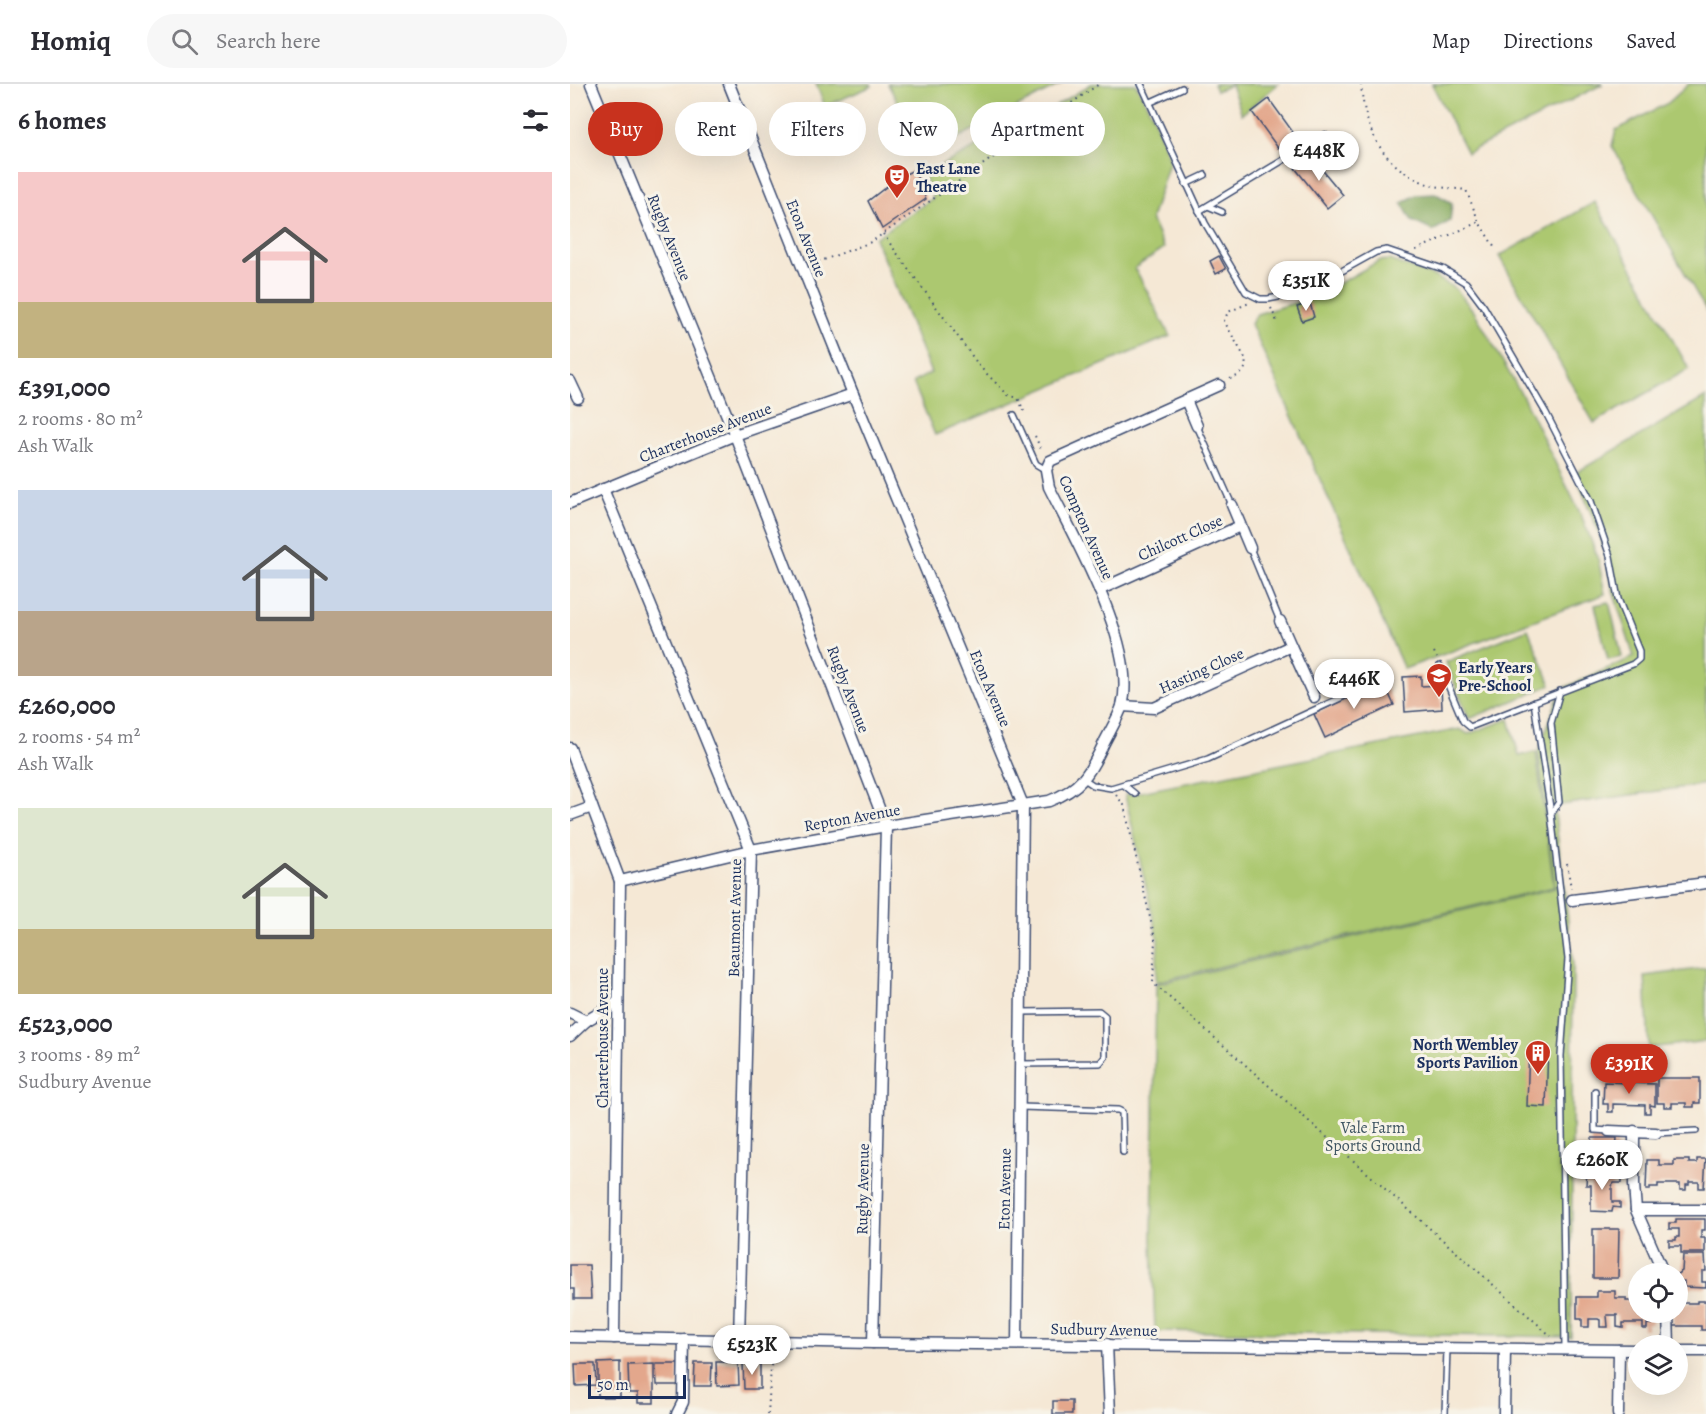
<!DOCTYPE html>
<meta charset="utf-8">
<style>
body{margin:0;font-family:Alegreya,serif;background:#f7f7f7;color:#2b2b33;height:100vh;display:flex;flex-direction:column;font-size:22px;white-space:nowrap}
*{box-sizing:border-box;margin:0}
p{font-size:20px;color:#7c7c81}
.icon{flex:none;width:33px;height:33px;fill:none;stroke:currentColor;stroke-width:2;stroke-linecap:round;stroke-linejoin:round}
.map{position:relative;flex:1;overflow:hidden}
.panel{display:flex;flex-direction:column;background:#fff;width:570px}
.panel>*{flex:none}
.banner{position:absolute;left:18px;top:18px;width:570px;height:54px;display:flex;gap:12px}
.fabs{position:absolute;left:1058px;top:1179px;display:grid;gap:12px}
.fabs a{display:grid;place-items:center;width:60px;height:60px;border-radius:50%;background:#fff;box-shadow:0 6px 24px #0002;font-size:30px}
.scale{position:absolute;left:18px;bottom:15px;width:98px;box-sizing:border-box;padding-left:6px;border:3px solid #1b2f5e;border-top:0;font-size:16px;line-height:21px;white-space:nowrap;color:#1b2f5e;-webkit-text-stroke:4px #f7f3e8;paint-order:stroke}
.price{position:absolute;translate:-50% -51px;padding:0 14px;border-radius:21px;background:#fff;color:#222;font-size:20px;line-height:39px;filter:drop-shadow(0 2px 3px #0008)}
.price::after{content:'';position:absolute;left:50%;top:36px;width:18px;height:14px;margin-left:-9px;background:inherit;clip-path:polygon(0 0,100% 0,50% 100%)}
.price.on{background:#c8321e;color:#fff}
ul{padding:0;list-style:none}
li{display:grid;align-content:center;gap:12px;height:318px;padding:0 18px}
li span{display:grid;place-items:center;height:186px;border-radius:0px;color:#555}
li>.icon{margin-inline-start:auto}
span .icon{width:108px;height:108px;fill:#fffc;stroke-width:1}
li b{font-size:26px}
h2{display:flex;justify-content:space-between;align-items:center;height:72px;padding:0 18px;font-size:26px}
.chip{padding:0 21px;border-radius:27px;background:#fff;box-shadow:0 6px 24px #0002;font-size:21px;line-height:54px}
.chip.on{background:#c8321e;color:#fff}
header{display:flex;align-items:center;gap:36px;box-sizing:border-box;height:84px;padding:0 30px;background:#fff;border-bottom:2px solid #e1e1e2}
header strong{font-size:28px}
nav{display:flex;gap:33px;margin-inline-start:auto;font-size:21px}
.search{width:420px;height:54px;background:#f7f7f7;display:flex;align-items:center;gap:15px;box-sizing:border-box;padding:0 21px;border-radius:33px;color:#7c7c81;font-size:22px}
main{display:flex;flex:1;min-height:0}
.map>svg:first-child{display:block}
.green{fill:#acc86f;stroke:#647c66;stroke-width:1.5}
.forest{fill:#89ac62;stroke:#526e60;stroke-width:1.5}
.building{fill:#e3a78c}
.lines{fill:none;stroke-linecap:round;stroke-linejoin:round}
.service-casing{stroke:#3c4b70;stroke-width:8}
.minor-casing{stroke:#3c4b70;stroke-width:13}
.path{stroke:#3c4b70;stroke-width:2;stroke-dasharray:1.5 4.5;stroke-linecap:butt}
.service{stroke:#fff;stroke-width:5}
.minor{stroke:#fff;stroke-width:10}
.labels{text-anchor:middle;stroke-width:6;stroke-linejoin:round;paint-order:stroke}
.poi-label{font-size:16px;font-weight:bold;fill:#1b2f5e;stroke:#f7f3e8;text-anchor:start}
.street-label{font-size:16px;fill:#1b2f5e;stroke:#f7f3e8}
.park-label{font-size:16px;fill:#3f5562;stroke:#f7f3e8}
</style>
<header>
<strong>Homiq</strong>
<div class="search"><svg class="icon" aria-label="search" viewBox="0 0 24 24"><circle cx="10" cy="10" r="6"/><path d="M15 15l6 6"/></svg>Search here</div>
<nav><a>Map</a><a>Directions</a><a>Saved</a></nav>
</header>
<main>
<section class="panel">
<h2>6 homes<svg class="icon" aria-label="filters" viewBox="0 0 24 24"><path d="M4 7h16M4 17h16"/><circle cx="9" cy="7" r="2"/><circle cx="15" cy="17" r="2"/></svg></h2>
<ul>
<li><span style="background:linear-gradient(#f6c9c9 70%,#c2b280 0)"><svg class="icon" aria-label="home" viewBox="0 0 24 24"><path d="M3 11l9-7 9 7M6 9v11h12V9"/></svg></span><div><b>£391,000</b><p>2 rooms · 80 m²</p><p>Ash Walk</p></div></li>
<li><span style="background:linear-gradient(#c9d6e8 65%,#b9a48a 0)"><svg class="icon" aria-label="home" viewBox="0 0 24 24"><path d="M3 11l9-7 9 7M6 9v11h12V9"/></svg></span><div><b>£260,000</b><p>2 rooms · 54 m²</p><p>Ash Walk</p></div></li>
<li><span style="background:linear-gradient(#dfe7d0 65%,#c2b280 0)"><svg class="icon" aria-label="home" viewBox="0 0 24 24"><path d="M3 11l9-7 9 7M6 9v11h12V9"/></svg></span><div><b>£523,000</b><p>3 rooms · 89 m²</p><p>Sudbury Avenue</p></div></li>
</ul>
</section>
<div class="map">
<svg width="1136" height="1330" viewBox="0 0 1136 1330">
<rect width="100%" height="100%" fill="#f7f3e8"/>
<filter id="ink" filterUnits="userSpaceOnUse"><feTurbulence type="fractalNoise" baseFrequency=".0167" numOctaves="2"/><feDisplacementMap in="SourceGraphic" scale="12" xChannelSelector="R" yChannelSelector="G"/><feConvolveMatrix kernelMatrix="1 2 1 2 8 2 1 2 1" color-interpolation-filters="sRGB"/></filter>
<filter id="wash" filterUnits="userSpaceOnUse"><feTurbulence type="fractalNoise" baseFrequency=".008" numOctaves="4" result="noise"/><feDisplacementMap in="SourceGraphic" scale="24" xChannelSelector="R" yChannelSelector="G"/><feGaussianBlur stdDeviation="1.35" result="paint"/><feColorMatrix in="noise" values="0 0 0 0 0 0 0 0 0 0 0 0 0 0 0 0 0 1.4 0 .05"/><feComposite in="paint" operator="in"/></filter>
<g filter="url(#wash)">
<rect width="100%" height="100%" fill="#f5e8d5"/>
<g class="green">
<path d="M 246,0 L 301,0 L 302,2 L 255,22 Z"/>
<path d="M 318,0 L 491,0 L 355,71 Z"/>
<path d="M 521,0 L 566,0 L 582,30 L 600,76 L 581,135 L 594,164 L 565,184 L 600,252 L 365,351 L 343,298 L 361,289 L 305,154 L 363,114 L 354,90 L 486,22 Z"/>
<path d="M 643,0 L 708,0 L 672,30 L 661,1 L 646,7 Z"/>
<path d="M 862,0 L 1033,0 L 897,69 Z"/>
<path d="M 1119,0 L 1136,0 L 1136,226 L 1042,62 L 1046,46 L 1098,19 Z"/>
<path d="M 1025,118 L 1119,285 L 1024,339 L 929,172 Z"/>
<path d="M 819,176 L 864,192 L 886,205 L 905,229 L 954,315 L 1012,433 L 1028,474 L 1035,510 L 834,585 L 681,240 L 687,230 L 745,213 L 809,177 Z"/>
<path d="M 1136,313 L 1136,700 L 984,722 L 1003,879 L 1001,1253 L 585,1247 L 582,1155 L 586,900 L 985,804 L 968,668 L 991,605 L 1064,573 L 1044,510 L 1030,452 L 1005,389 Z"/>
<path d="M 1039,518 L 1052,573 L 1038,576 L 1025,521 Z"/>
<path d="M 958,545 L 981,601 L 899,635 L 876,578 Z"/>
<path d="M 939,635 L 949,672 L 966,668 L 984,803 L 586,898 L 588,855 L 555,711 L 890,645 L 898,650 Z"/>
<path d="M 1136,884 L 1136,957 L 1079,964 L 1075,892 Z"/>
</g>
<path class="forest" d="M 866,110 L 882,119 L 880,137 L 863,147 L 842,137 L 832,119 L 846,111 Z"/>
<g id="blocks">
<g class="building">
<path d="M 699,15 L 725,51 L 708,64 L 682,28 Z"/>
<path d="M 740,71 L 773,111 L 757,124 L 725,84 Z"/>
<path d="M 344,86 L 356,115 L 312,145 L 298,117 L 329,93 Z"/>
<path d="M 649,172 L 656,185 L 646,190 L 640,177 Z"/>
<path d="M 740,219 L 744,233 L 732,237 L 727,223 Z"/>
<path d="M 851,592 L 851,602 L 871,601 L 872,625 L 835,628 L 833,593 Z"/>
<path d="M 813,597 L 824,621 L 755,654 L 744,630 Z"/>
<path d="M 959,961 L 978,962 L 976,1023 L 957,1022 Z"/>
<path d="M 1087,994 L 1130,994 L 1130,1019 L 1124,1019 L 1124,1023 L 1116,1023 L 1116,1019 L 1102,1019 L 1102,1023 L 1094,1023 L 1094,1019 L 1087,1019 Z"/>
<path d="M 1034,998 L 1085,1000 L 1085,1022 L 1080,1021 L 1080,1029 L 1075,1029 L 1075,1021 L 1043,1020 L 1043,1028 L 1038,1028 L 1038,1020 L 1033,1020 Z"/>
<path d="M 1022,1054 L 1047,1054 L 1046,1065 L 1050,1065 L 1050,1073 L 1046,1073 L 1046,1082 L 1021,1082 Z"/>
<path d="M 1127,1075 L 1136,1075 L 1134,1104 L 1129,1104 L 1129,1098 L 1119,1098 L 1119,1101 L 1116,1101 L 1116,1106 L 1110,1106 L 1110,1100 L 1088,1100 L 1088,1103 L 1080,1103 L 1080,1106 L 1076,1106 L 1077,1076 L 1089,1076 L 1089,1081 L 1104,1081 L 1104,1076 L 1119,1076 L 1119,1079 L 1127,1079 Z"/>
<path d="M 1017,1087 L 1040,1087 L 1040,1093 L 1052,1093 L 1052,1099 L 1044,1099 L 1042,1102 L 1042,1118 L 1050,1118 L 1050,1124 L 1043,1123 L 1042,1128 L 1021,1127 L 1021,1101 L 1016,1101 Z"/>
<path d="M 1106,1135 L 1135,1135 L 1135,1146 L 1131,1146 L 1131,1154 L 1135,1154 L 1135,1169 L 1111,1169 L 1111,1162 L 1099,1162 L 1099,1156 L 1106,1156 L 1106,1153 L 1109,1153 L 1109,1145 L 1099,1145 L 1099,1139 L 1106,1139 Z"/>
<path d="M 1023,1145 L 1049,1145 L 1048,1194 L 1023,1194 Z"/>
<path d="M 1113,1171 L 1135,1171 L 1136,1187 L 1132,1187 L 1132,1198 L 1136,1198 L 1136,1204 L 1114,1203 L 1114,1197 L 1107,1197 L 1107,1190 L 1112,1187 Z"/>
<path d="M 0,1181 L 19,1181 L 21,1215 L 4,1215 L 4,1205 L 0,1205 Z"/>
<path d="M 1027,1207 L 1045,1207 L 1045,1214 L 1056,1214 L 1056,1217 L 1064,1217 L 1064,1211 L 1068,1211 L 1068,1228 L 1082,1228 L 1082,1240 L 1077,1240 L 1077,1245 L 1073,1245 L 1073,1239 L 1053,1239 L 1053,1244 L 1047,1243 L 1047,1231 L 1037,1231 L 1038,1243 L 1030,1243 L 1030,1236 L 1028,1235 L 1019,1235 L 1019,1243 L 1012,1243 L 1012,1235 L 1007,1235 L 1007,1213 L 1027,1213 Z"/>
<path d="M 1127,1217 L 1136,1217 L 1136,1246 L 1131,1246 L 1131,1242 L 1103,1242 L 1103,1228 L 1107,1228 L 1107,1219 L 1127,1219 Z"/>
<path d="M 50,1278 L 50,1313 L 28,1313 L 28,1279 Z"/>
<path d="M 146,1278 L 168,1278 L 169,1301 L 147,1302 Z"/>
<path d="M 190,1278 L 190,1305 L 174,1305 L 173,1279 Z"/>
<path d="M 125,1279 L 142,1279 L 141,1302 L 124,1302 Z"/>
<path d="M 5,1280 L 25,1280 L 26,1301 L 6,1302 Z"/>
<path d="M 84,1280 L 84,1319 L 68,1319 L 68,1309 L 59,1309 L 58,1281 Z"/>
<path d="M 86,1280 L 108,1280 L 108,1301 L 87,1301 Z"/>
<rect x="483" y="1317" width="19" height="13"/>
</g>
</g>
</g>
<g filter="url(#ink)">
<use href="#blocks" fill-opacity="0" stroke="#3c4b70" stroke-width="1.5"/>
<g class="lines">
<defs>
<g id="service">
<path d="M 571,0 L 635,139 L 676,208 L 690,215 L 698,215 L 734,208 L 806,168 L 817,166 L 873,185 L 896,199 L 914,223 L 976,329 L 1021,417 L 1040,472 L 1048,515 L 1069,567 L 1069,575 L 1063,580 L 900,643 L 893,637 L 870,582"/>
<path d="M 581,18 L 612,4"/>
<path d="M 616,100 L 635,91"/>
<path d="M 638,122 L 652,128"/>
<path d="M 629,127 L 755,51"/>
<path d="M 444,331 L 466,380 L 476,386"/>
<path d="M 627,342 L 662,421"/>
<path d="M 680,464 L 710,537"/>
<path d="M 964,618 L 981,730 L 998,875 L 991,972 L 995,1264"/>
<path d="M 514,695 L 523,701 L 541,704 L 638,675 L 803,599"/>
<path d="M 554,701 L 565,710"/>
<path d="M 981,730 L 989,718 L 981,639 L 990,607"/>
<path d="M 450,980 L 530,979 L 535,973 L 535,932 L 529,927 L 451,928"/>
<path d="M 1025,1007 L 1025,1046 L 1039,1047"/>
<path d="M 450,1023 L 548,1026 L 552,1028 L 553,1068"/>
<path d="M 1086,1049 L 1126,1047"/>
<path d="M 875,1330 L 877,1264"/>
</g>
<g id="minor">
<path d="M 21,0 L 165,351 L 316,742 L 303,1259"/>
<path d="M 159,0 L 283,310 L 453,721 L 447,1259"/>
<path d="M 0,297 L 8,314"/>
<path d="M 616,316 L 627,342"/>
<path d="M 33,405 L 181,766 L 169,1256"/>
<path d="M 0,419 L 165,351 L 283,310"/>
<path d="M 662,421 L 680,464"/>
<path d="M 529,506 L 670,442"/>
<path d="M 710,537 L 721,562"/>
<path d="M 552,622 L 584,624 L 721,562 L 744,613"/>
<path d="M 0,664 L 50,797 L 44,1254"/>
<path d="M 0,731 L 22,723"/>
<path d="M 50,797 L 181,766 L 316,742 L 479,717 C 511,705 520,689 534,659 C 540,647 548,634 552,622 C 568,563 505,456 479,403 L 476,386 L 480,377 L 649,301"/>
<path d="M 1002,816 L 1136,799"/>
<path d="M 0,929 L 16,937"/>
<path d="M 0,952 L 16,937 L 48,918"/>
<path d="M 1039,1047 L 1086,1049"/>
<path d="M 1064,1047 L 1064,1101 L 1066,1126 L 1094,1190"/>
<path d="M 1066,1126 L 1136,1126"/>
<path d="M 1098,1228 L 1099,1262"/>
<path d="M 0,1253 L 303,1259 L 1068,1266"/>
<path d="M 537,1260 L 540,1330"/>
<path d="M 1107,1267 L 1136,1267"/>
<path d="M 107,1330 L 113,1318 L 114,1255"/>
<path d="M 934,1330 L 935,1264"/>
<path d="M 1048,1330 L 1049,1266"/>
</g>
</defs>
<use href="#service" class="service-casing"/>
<use href="#minor" class="minor-casing"/>
<g class="path">
<path d="M 791,0 C 794,44 811,81 855,99 C 867,104 882,104 896,106 L 909,138"/>
<path d="M 313,150 L 410,283 L 438,311 L 448,314 L 454,327"/>
<path d="M 846,166 L 909,138 L 926,166"/>
<path d="M 243,180 L 301,158 L 529,0"/>
<path d="M 701,224 L 708,240"/>
<path d="M 660,295 L 670,291 L 676,283 L 675,274 L 654,237 L 658,228 L 679,219"/>
<path d="M 465,352 L 472,368"/>
<path d="M 864,568 L 867,574"/>
<path d="M 546,711 L 554,721 L 585,855 L 583,899 L 981,1252"/>
<path d="M 997,780 L 1001,804"/>
<path d="M 198,1330 L 202,1268"/>
</g>
<use href="#service" class="service"/>
<use href="#minor" class="minor"/>
</g>
</g>
<defs>
<symbol id="theatre-pin" viewBox="-11 -11 22 30"><path d="M0 17L-7.5 6A9.5 9.5 0 1 1 7.5 6Z" fill="#c8321e" stroke="#f7f3e8"/><path d="M-5-5.5Q0-4 5-5.5V0Q5 5 0 6Q-5 5-5 0ZM-3.3-2.5H-1v1.5H-3.3ZM1-2.5H3.3v1.5H1ZM-2.8 1Q0 5.5 2.8 1Z" fill="#fff"/></symbol>
<symbol id="school-pin" viewBox="-11 -11 22 30"><path d="M0 17L-7.5 6A9.5 9.5 0 1 1 7.5 6Z" fill="#c8321e" stroke="#f7f3e8"/><path d="M0-5L7-2L0 1L-7-2ZM-4 1L0 2.5L4 1V4Q0 6-4 4Z" fill="#fff"/></symbol>
<symbol id="building-pin" viewBox="-11 -11 22 30"><path d="M0 17L-7.5 6A9.5 9.5 0 1 1 7.5 6Z" fill="#c8321e" stroke="#f7f3e8"/><path d="M-4-6H4V6H1V3H-1V6H-4ZM-2.5-4.3h1.7v1.8h-1.7ZM.8-4.3h1.7v1.8H.8ZM-2.5-1h1.7V.8h-1.7ZM.8-1h1.7V.8H.8Z" fill="#fff"/></symbol>
</defs>
<g fill-rule="evenodd">
<use href="#theatre-pin" x="312" y="78" width="30" height="40"/>
<use href="#school-pin" x="854" y="577" width="30" height="40"/>
<use href="#building-pin" x="953" y="954" width="30" height="40"/>
</g>
<g class="labels">
<g class="poi-label">
<text x="346" y="90">East Lane<tspan x="346" dy="18">Theatre</tspan></text>
<text x="888" y="589">Early Years<tspan x="888" dy="18">Pre-School</tspan></text>
<text x="948" y="966" text-anchor="end">North Wembley<tspan x="948" dy="18">Sports Pavilion</tspan></text>
</g>
<g class="street-label">
<text transform="translate(100 153) rotate(68)" y="6">Rugby Avenue</text>
<text transform="translate(237 154) rotate(68)" y="6">Eton Avenue</text>
<text transform="translate(135 348) rotate(-21)" y="6">Charterhouse Avenue</text>
<text transform="translate(517 443) rotate(66)" y="6">Compton Avenue</text>
<text transform="translate(610 453) rotate(-24)" y="6">Chilcott Close</text>
<text transform="translate(631 586) rotate(-24)" y="6">Hasting Close</text>
<text transform="translate(421 604) rotate(67)" y="6">Eton Avenue</text>
<text transform="translate(279 605) rotate(69)" y="6">Rugby Avenue</text>
<text transform="translate(282 733) rotate(-10)" y="6">Repton Avenue</text>
<text transform="translate(164 834) rotate(-89)" y="6">Beaumont Avenue</text>
<text transform="translate(32 954) rotate(-90)" y="6">Charterhouse Avenue</text>
<text transform="translate(292 1105) rotate(-89)" y="6">Rugby Avenue</text>
<text transform="translate(434 1105) rotate(-89)" y="6">Eton Avenue</text>
<text transform="translate(534 1245) rotate(1)" y="6">Sudbury Avenue</text>
</g>
<g class="park-label">
<text x="803" y="1049">Vale Farm<tspan x="803" dy="18">Sports Ground</tspan></text>
</g>
</g>
</svg>
<div class="fabs">
<a><svg class="icon" aria-label="locate" viewBox="0 0 24 24"><circle cx="12" cy="12" r="6"/><path d="M12 2v4M12 18v4M2 12h4M18 12h4"/></svg></a>
<a><svg class="icon" aria-label="layers" viewBox="0 0 24 24"><path d="M12 4l9 5-9 5-9-5zM3 14l9 5 9-5"/></svg></a>
</div>
<div class="scale">50 m</div>
<b class="price" style="left:749px;top:98px">£448K</b>
<b class="price" style="left:736px;top:228px">£351K</b>
<b class="price" style="left:784px;top:626px">£446K</b>
<b class="price on" style="left:1059px;top:1011px">£391K</b>
<b class="price" style="left:1032px;top:1107px">£260K</b>
<b class="price" style="left:182px;top:1292px">£523K</b>
<div class="banner">
<a class="chip on">Buy</a>
<a class="chip">Rent</a>
<a class="chip">Filters</a>
<a class="chip">New</a>
<a class="chip">Apartment</a>
</div>
</div>
</main>
